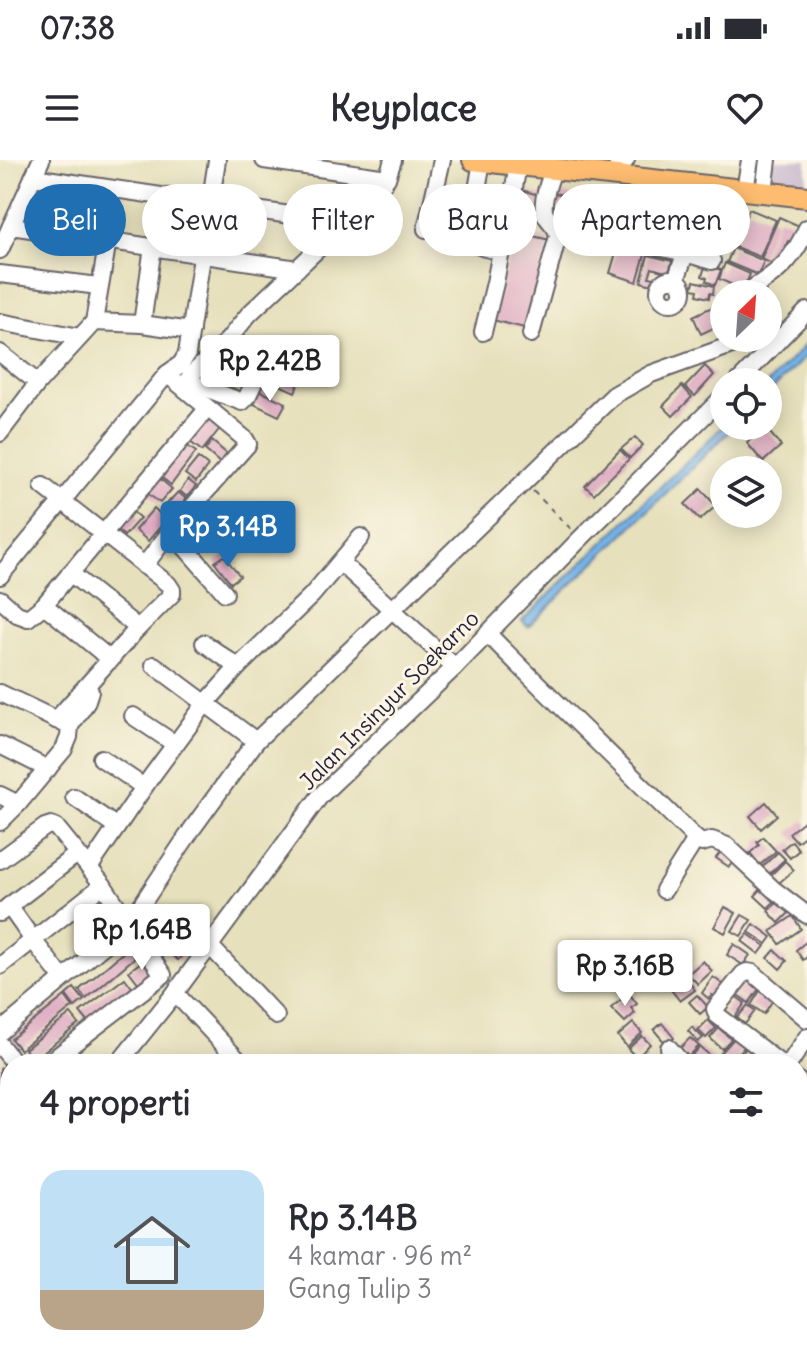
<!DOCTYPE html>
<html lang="id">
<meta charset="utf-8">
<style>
body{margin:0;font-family:Delius,sans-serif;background:#f2f2f3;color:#2b2b33;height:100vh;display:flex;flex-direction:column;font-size:30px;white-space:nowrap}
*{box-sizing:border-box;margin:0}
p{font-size:26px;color:#7c7c81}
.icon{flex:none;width:44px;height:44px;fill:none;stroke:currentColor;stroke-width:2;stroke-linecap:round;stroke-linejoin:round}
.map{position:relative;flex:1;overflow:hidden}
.panel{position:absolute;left:0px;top:894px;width:808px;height:314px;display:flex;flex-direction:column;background:#fff;border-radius:32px 32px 0 0;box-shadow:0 4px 20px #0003}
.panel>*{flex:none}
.hud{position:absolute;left:24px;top:24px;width:760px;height:72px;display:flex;gap:16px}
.needle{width:52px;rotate:25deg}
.controls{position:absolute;left:710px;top:120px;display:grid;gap:16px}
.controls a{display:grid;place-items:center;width:72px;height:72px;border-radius:50%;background:#fff;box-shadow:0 4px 20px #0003;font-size:40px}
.price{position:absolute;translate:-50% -68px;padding:0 18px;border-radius:8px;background:#fff;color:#222;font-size:26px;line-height:52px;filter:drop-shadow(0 2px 4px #0008)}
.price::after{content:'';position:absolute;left:50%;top:48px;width:24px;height:18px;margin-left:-12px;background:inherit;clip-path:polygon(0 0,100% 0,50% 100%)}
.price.active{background:#1f6fb2;color:#fff}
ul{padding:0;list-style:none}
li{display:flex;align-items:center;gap:24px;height:200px;padding:0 40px}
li+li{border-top:2px solid #e1e1e2}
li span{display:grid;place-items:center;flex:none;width:224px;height:160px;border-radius:24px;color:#555}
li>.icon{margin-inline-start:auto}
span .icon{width:96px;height:96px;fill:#fffc;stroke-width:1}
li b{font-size:34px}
h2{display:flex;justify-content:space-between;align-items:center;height:96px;padding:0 40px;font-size:34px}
.chip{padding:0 28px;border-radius:36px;background:#fff;box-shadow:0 4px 20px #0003;font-size:28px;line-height:72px}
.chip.active{background:#1f6fb2;color:#fff}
.status{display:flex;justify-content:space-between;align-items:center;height:56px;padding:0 40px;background:#fff;direction:ltr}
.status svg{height:22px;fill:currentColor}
header{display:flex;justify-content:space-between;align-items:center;height:104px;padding:0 40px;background:#fff;font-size:36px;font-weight:800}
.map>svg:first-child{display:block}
.industrial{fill:#cdbed2}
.water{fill:#74b3e7;stroke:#4b6a91;stroke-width:2}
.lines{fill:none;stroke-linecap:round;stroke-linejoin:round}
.stream{stroke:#74b3e7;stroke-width:3}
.building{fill:#dfacc3}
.minor-casing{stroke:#676468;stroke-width:20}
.major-casing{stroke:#676468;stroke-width:24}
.path{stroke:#676468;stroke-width:2;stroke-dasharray:6 6;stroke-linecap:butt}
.minor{stroke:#fff;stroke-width:16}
.major{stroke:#fdbc70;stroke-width:20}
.labels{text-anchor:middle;stroke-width:6;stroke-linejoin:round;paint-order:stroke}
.street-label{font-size:22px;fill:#22223b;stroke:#fcf5e5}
</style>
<div class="status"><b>07:38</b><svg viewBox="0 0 49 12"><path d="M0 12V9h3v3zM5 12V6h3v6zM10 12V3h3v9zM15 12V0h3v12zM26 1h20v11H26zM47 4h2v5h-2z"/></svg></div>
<header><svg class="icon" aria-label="menu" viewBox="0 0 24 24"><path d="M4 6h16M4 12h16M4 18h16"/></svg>Keyplace<svg class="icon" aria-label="heart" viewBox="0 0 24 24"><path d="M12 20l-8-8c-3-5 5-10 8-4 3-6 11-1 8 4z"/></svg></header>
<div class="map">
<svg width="807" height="1207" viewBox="0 0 807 1207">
<rect width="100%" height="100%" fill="#fcf5e5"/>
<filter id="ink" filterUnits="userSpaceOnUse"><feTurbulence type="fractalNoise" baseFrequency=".0125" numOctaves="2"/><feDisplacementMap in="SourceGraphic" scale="16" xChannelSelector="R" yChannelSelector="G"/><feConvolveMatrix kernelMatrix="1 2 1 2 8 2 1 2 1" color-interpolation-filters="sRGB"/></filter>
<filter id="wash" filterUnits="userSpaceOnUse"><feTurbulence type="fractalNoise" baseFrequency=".006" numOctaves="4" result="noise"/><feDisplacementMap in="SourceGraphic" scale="32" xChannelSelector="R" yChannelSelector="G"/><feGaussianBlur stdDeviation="1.8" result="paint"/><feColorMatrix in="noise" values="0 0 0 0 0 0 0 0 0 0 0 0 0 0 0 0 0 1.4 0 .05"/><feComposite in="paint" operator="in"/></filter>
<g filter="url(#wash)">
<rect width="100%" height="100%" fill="#e6e0bc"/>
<path class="industrial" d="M 759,0 L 807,0 L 807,24 L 763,19 L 758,10 Z"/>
<g class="water">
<path d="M 807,183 L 807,195 L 768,234 L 768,223 Z"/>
<path d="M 724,265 L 735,266 L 528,467 L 522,461 Z"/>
</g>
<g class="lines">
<path class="stream" d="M 798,975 L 807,970"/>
</g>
<g id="blocks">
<g class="building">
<path d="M 525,31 L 542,36 L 535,60 L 518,55 Z"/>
<path d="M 550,33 L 579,36 L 575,70 L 562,68 L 564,47 L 549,46 Z"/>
<path d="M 682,43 L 689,45 L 689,48 L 694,49 L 689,64 L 677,60 Z"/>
<path d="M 630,45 L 657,53 L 637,122 L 610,113 Z"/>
<path d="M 709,49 L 716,52 L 711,67 L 703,64 Z"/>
<path d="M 749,49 L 776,60 L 760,97 L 733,86 Z"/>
<path d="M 779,57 L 804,68 L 797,84 L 788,81 L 778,106 L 761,99 Z"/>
<path d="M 656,65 L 682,72 L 677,85 L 671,83 L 672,78 L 666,76 L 664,82 L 656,79 L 658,74 L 653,73 Z"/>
<path d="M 703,71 L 713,75 L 711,80 L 714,81 L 712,86 L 709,84 L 706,90 L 697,85 Z"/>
<path d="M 515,72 L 550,80 L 528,169 L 493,160 Z"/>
<path d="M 733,88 L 764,101 L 758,115 L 727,102 Z"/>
<path d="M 648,95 L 672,101 L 669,113 L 652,108 L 649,117 L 655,118 L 653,125 L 641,122 Z"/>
<path d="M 725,103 L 750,114 L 744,130 L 719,119 Z"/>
<path d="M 711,106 L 721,110 L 715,125 L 706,121 L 707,118 L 702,116 L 705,107 L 710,109 Z"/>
<path d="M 694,121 L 714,126 L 713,134 L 710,133 L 709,138 L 697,135 L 698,130 L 692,129 Z"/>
<path d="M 712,147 L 720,165 L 701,174 L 693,156 Z"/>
<path d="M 305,183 L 315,188 L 305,210 L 283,200 L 289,188 L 300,193 Z"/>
<path d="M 220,190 L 236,197 L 226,221 L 210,215 Z"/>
<path d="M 240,198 L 256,205 L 243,233 L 228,226 Z"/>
<path d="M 277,200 L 304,212 L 295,232 L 268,220 Z"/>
<path d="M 705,206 L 714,215 L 695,236 L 685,227 Z"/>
<path d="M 682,226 L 692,237 L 673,256 L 663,246 Z"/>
<path d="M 260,231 L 286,243 L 279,256 L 254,244 Z"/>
<path d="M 208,257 L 221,267 L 202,291 L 189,281 Z"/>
<path d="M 765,267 L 781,286 L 763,302 L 747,283 Z"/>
<path d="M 635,277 L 643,285 L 630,298 L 621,289 Z"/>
<path d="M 212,281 L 227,294 L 220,303 L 205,290 Z"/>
<path d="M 186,285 L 196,292 L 171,325 L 162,318 Z"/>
<path d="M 620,290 L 629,299 L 594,334 L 585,326 Z"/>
<path d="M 198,298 L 208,306 L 196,322 L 185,314 Z"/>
<path d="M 159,318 L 172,329 L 160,343 L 147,333 Z"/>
<path d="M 188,320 L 196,326 L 187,337 L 180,331 Z"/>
<path d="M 701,329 L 716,346 L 700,360 L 685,344 Z"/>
<path d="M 178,332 L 186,339 L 170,356 L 162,349 Z"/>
<path d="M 154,348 L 166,360 L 148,381 L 135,370 Z"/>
<path d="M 132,351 L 140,358 L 124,376 L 116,369 Z"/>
<path d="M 207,371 L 213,377 L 202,388 L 197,382 Z"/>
<path d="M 224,396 L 240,416 L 231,423 L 215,402 Z"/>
<path d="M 766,642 L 777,655 L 761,669 L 750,656 Z"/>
<path d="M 804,661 L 807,664 L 807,674 L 797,682 L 789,673 Z"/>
<path d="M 763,677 L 776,691 L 760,705 L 750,693 L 759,685 L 757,682 Z"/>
<path d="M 792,681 L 799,690 L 790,698 L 782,689 Z"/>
<path d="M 722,690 L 735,699 L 729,707 L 716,698 Z"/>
<path d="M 778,692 L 785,699 L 769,714 L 762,707 Z"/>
<path d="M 785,701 L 794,710 L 779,723 L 771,715 Z"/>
<path d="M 763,727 L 776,740 L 768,748 L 755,736 Z"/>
<path d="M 778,742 L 789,753 L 779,763 L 768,751 Z"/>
<path d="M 725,747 L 736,753 L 725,773 L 714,767 Z"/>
<path d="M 742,755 L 751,760 L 741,776 L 732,771 Z"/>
<path d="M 793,756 L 801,769 L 780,784 L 771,771 Z"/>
<path d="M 754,764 L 772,777 L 767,784 L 749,772 Z"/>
<path d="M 748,774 L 765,786 L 759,794 L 742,781 Z"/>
<path d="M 176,776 L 189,786 L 178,800 L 165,790 Z"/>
<path d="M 807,781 L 807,797 L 803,800 L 796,790 Z"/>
<path d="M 133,784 L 140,793 L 86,839 L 79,830 Z"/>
<path d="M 734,784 L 750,795 L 743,805 L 727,795 Z"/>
<path d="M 775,790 L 787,801 L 780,809 L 768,798 Z"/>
<path d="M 144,800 L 154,813 L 139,824 L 129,811 Z"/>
<path d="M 703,801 L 712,811 L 698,824 L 688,814 Z"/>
<path d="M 674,816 L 680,823 L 686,818 L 695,830 L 680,841 L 665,822 Z"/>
<path d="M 747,816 L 761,826 L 749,843 L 735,833 Z"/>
<path d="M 713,817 L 728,828 L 719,840 L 712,835 L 709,839 L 702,833 Z"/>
<path d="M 125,818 L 133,829 L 89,863 L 80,852 Z"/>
<path d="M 763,826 L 776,835 L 764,854 L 751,845 Z"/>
<path d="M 74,828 L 84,840 L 75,847 L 66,835 Z"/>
<path d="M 629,833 L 637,844 L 631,848 L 635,853 L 625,862 L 611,848 Z"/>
<path d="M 697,835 L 708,847 L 700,854 L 689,842 Z"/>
<path d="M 65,836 L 73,847 L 20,890 L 11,879 Z"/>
<path d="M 735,836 L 745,843 L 733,860 L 723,853 Z"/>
<path d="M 748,845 L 755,851 L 745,864 L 737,858 Z"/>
<path d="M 71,854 L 79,864 L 33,900 L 25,889 Z"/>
<path d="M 708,860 L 716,868 L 706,878 L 698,870 Z"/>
<path d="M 633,863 L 642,873 L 627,887 L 618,876 Z"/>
<path d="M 662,863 L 674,878 L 666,884 L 654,870 Z"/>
<path d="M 692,867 L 703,878 L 698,882 L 688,871 Z"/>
<path d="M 719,868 L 731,879 L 722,889 L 710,878 Z"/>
<path d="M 739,873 L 749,882 L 737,895 L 742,899 L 738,904 L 728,904 L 719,895 Z"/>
<path d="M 642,876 L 650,884 L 637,898 L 628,889 Z"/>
<path d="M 690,878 L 699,886 L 687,898 L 678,890 Z"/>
<path d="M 751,882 L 763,892 L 754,904 L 741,894 Z"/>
<path d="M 700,887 L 714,899 L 709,904 L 688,904 L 686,902 Z"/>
<path d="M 7,904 L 10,908 L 10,919 L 0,927 L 0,909 Z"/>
<path d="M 798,910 L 807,916 L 807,928 L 798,922 Z"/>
<path d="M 2,1085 L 10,1091 L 10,1109 L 7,1112 L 0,1106 L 0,1087 Z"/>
<path d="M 10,1189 L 10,1198 L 18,1198 L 25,1204 L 21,1207 L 7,1207 L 0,1201 Z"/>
<path d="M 139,1198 L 151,1198 L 155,1206 L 143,1207 Z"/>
<path d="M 210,1198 L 229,1198 L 232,1202 L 224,1207 L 213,1207 L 209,1199 Z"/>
</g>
</g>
</g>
<g filter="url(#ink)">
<use href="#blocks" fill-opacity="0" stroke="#676468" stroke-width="2"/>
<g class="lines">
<defs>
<g id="minor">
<path d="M 264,0 L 387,18"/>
<path d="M 482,1 L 469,76 C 476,88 488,89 501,91 L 508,61 L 518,5"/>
<path d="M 610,15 L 626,0"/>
<path d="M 33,17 L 344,63"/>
<path d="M 745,30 L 750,0"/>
<path d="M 764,32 L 768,0"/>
<path d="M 11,66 L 297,109"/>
<path d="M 426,69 L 442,0"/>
<path d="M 658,87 L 686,93 L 712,101"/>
<path d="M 0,90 L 41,0"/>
<path d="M 0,114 L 99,126"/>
<circle cx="671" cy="131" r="12"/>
<path d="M 676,120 L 709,26"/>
<path d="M 750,130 C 779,112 793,100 807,68"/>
<path d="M 0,162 L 80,177"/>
<path d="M 94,162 L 142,164 L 191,171"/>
<path d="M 142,164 L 153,87"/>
<path d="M 483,172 L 495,123 L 501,91"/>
<path d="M 531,174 L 558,76 C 557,65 549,63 545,54 C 540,42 550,21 553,9"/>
<path d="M 0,193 L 38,223"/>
<path d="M 190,216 L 228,180 L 249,154 L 375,35 L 387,18 L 393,0"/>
<path d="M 738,222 L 807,151"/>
<path d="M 195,224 L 242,242 L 247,237 L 272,185"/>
<path d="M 0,273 L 38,223 L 94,162 L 108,80"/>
<path d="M 43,326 L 168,424 L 172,430 L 172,434 L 138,468 L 56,560"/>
<path d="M 171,371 L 225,433"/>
<path d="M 341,403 L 455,507"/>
<path d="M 144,406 L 171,371 L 248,284 L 245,279 L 167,214"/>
<path d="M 70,413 L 138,468"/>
<path d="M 0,416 L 167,214 L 181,204 L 187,194 L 217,0"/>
<path d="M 0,439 L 17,454 L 28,458 L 44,445 L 207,249"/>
<path d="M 44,445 L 111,500"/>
<path d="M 488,474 C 556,543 627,610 696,679 L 702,683 L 712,680 L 727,686 L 773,729 L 807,755"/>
<path d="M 204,483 L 238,507"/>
<path d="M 154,505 L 256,581"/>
<path d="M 0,533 L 65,564"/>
<path d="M 133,556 L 175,584"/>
<path d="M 0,585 L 48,609"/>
<path d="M 101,598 L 144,627"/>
<path d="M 0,635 L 18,644"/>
<path d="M 74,637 L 117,667"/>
<path d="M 0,662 L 18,644 L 64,589 L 69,577 L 70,566 L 86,543 L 90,531"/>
<path d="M 0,700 L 45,667 L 51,665 L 56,667 L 103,725 L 163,815 L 47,904"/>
<path d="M 89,708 L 151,617 L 205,544 L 238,507 L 312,435 L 361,377"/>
<path d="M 664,730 L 696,679"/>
<path d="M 9,746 L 33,780 L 63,819"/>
<path d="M 0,753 L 77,694"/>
<path d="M 210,786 L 276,856"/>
<path d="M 0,806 L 103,725"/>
<path d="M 175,833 L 242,904"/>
<path d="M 0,872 L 128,765 L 192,669 L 256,581 L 614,235 L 651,214 L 751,178"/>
<path d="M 0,885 L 15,904"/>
<path d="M 669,888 L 683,904"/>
<path d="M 118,904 L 175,833 L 320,636 L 455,507 L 580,379 L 724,236"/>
<path d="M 781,904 L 717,855 L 715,849 L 743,814 L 747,812 L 753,813 L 807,859"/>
<path d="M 789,904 L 807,877"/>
<path d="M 0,939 L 10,932"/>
<path d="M 0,1035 L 10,1024"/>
<path d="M 0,1139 L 8,1148"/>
<path d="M 798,1169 L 807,1179"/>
<path d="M 617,1198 L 625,1207"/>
<path d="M 690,1198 L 698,1207"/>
<path d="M 761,1198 L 770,1207"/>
<path d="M 179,1207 L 200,1198"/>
</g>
<path id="major" d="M 473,0 L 807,37"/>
</defs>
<use href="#minor" class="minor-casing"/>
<use href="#major" class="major-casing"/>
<path class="path" d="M 533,331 L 571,369"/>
<use href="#minor" class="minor"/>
<use href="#major" class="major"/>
</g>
</g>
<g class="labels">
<g class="street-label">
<text transform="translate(389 540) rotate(-45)" y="8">Jalan Insinyur Soekarno</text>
</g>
</g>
</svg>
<div class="controls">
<a><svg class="needle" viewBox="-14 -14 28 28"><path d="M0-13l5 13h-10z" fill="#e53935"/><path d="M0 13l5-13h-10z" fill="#7c7c81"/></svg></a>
<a><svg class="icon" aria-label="locate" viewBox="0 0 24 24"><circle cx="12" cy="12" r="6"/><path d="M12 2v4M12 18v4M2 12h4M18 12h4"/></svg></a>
<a><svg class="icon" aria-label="layers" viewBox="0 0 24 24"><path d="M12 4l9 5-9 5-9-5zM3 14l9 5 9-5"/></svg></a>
</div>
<b class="price" style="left:270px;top:243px">Rp 2.42B</b>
<b class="price active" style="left:228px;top:409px">Rp 3.14B</b>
<b class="price" style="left:142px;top:812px">Rp 1.64B</b>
<b class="price" style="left:625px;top:848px">Rp 3.16B</b>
<div class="hud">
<a class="chip active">Beli</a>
<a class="chip">Sewa</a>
<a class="chip">Filter</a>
<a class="chip">Baru</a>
<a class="chip">Apartemen</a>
</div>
<section class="panel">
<h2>4 properti<svg class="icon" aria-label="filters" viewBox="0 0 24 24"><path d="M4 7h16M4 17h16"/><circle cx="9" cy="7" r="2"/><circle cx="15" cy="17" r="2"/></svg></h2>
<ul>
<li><span style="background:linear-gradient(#bfe0f5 75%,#b9a48a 0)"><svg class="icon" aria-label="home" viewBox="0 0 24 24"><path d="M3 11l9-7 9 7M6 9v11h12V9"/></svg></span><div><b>Rp 3.14B</b><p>4 kamar · 96 m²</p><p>Gang Tulip 3</p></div></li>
</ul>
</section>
</div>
